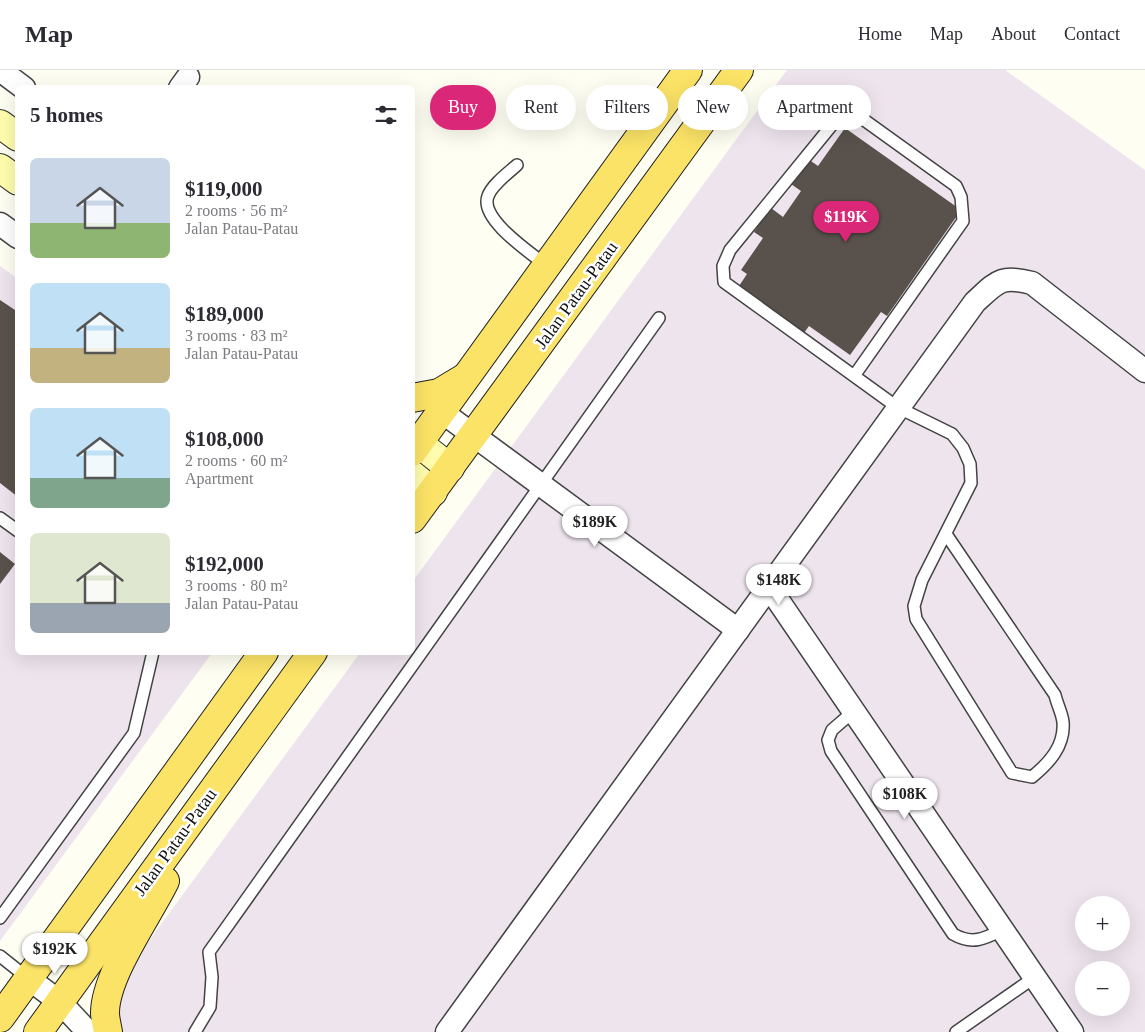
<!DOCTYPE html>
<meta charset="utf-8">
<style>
body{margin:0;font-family:Georgia,serif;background:#f2f2f3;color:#2b2b33;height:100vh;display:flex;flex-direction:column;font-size:19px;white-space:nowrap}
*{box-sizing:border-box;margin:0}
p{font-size:16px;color:#7c7c81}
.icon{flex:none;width:28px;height:28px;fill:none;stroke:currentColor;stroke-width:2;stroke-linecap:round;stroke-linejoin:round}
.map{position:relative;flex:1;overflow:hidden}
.drawer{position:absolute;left:15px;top:15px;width:400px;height:570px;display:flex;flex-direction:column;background:#fff;border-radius:8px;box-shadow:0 5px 20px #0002}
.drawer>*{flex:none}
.top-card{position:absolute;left:430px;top:15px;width:475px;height:45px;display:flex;gap:10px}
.controls{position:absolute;left:1075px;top:826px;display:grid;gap:10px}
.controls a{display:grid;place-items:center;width:55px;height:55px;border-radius:50%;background:#fff;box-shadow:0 5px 20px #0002;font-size:25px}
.price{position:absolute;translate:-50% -42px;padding:0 11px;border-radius:18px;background:#fff;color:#222;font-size:16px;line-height:32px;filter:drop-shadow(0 1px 2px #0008)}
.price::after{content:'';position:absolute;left:50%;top:30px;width:15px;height:11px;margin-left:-8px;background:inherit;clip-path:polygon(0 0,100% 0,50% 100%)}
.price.active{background:#db2777;color:#fff}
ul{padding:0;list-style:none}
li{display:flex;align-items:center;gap:15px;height:125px;padding:0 15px}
li span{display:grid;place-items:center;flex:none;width:140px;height:100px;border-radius:8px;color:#555}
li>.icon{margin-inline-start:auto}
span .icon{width:60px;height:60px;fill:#fffc;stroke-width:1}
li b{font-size:21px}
h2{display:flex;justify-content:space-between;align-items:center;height:60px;padding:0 15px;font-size:21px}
.chip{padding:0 18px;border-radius:22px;background:#fff;box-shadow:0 5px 20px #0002;font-size:18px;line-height:45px}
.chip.active{background:#db2777;color:#fff}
header{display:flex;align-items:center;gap:30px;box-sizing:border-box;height:70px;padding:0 25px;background:#fff;border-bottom:1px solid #e1e1e2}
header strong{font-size:24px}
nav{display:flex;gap:28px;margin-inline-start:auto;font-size:18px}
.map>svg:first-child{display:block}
.industrial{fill:#eee4ee;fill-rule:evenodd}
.building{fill:#59524c}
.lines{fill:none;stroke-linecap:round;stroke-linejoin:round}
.lane-casing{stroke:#434343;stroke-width:14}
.street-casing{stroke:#434343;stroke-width:25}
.secondary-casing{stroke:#323232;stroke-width:30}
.primary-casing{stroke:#212121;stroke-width:30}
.lane{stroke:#fff;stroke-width:11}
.street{stroke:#fff;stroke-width:22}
.secondary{stroke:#fffdad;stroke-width:28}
.primary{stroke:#fbe367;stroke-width:28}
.labels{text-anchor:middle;stroke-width:5;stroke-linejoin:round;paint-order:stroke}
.street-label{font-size:18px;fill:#101010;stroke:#fff}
</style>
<header>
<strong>Map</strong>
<nav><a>Home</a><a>Map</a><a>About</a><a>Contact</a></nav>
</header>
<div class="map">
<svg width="1145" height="962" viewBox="0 0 1145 962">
<rect width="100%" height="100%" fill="#fffef2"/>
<g class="industrial">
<path d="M 787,0 L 1005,0 L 1145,100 L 1145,962 L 82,962 L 360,583 L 412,582 L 413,511 ZM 1084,835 L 1121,835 L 1121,872 L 1084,872 ZM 1084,900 L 1121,900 L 1121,938 L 1084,938 Z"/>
<path d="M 0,196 L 18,209 L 18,582 L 212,583 L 0,871 Z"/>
</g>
<g class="building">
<path d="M 845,58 L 961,140 L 887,246 L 881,242 L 850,285 L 809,256 L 804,263 L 739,216 L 747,204 L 741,200 L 763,168 L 754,162 L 771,138 L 783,147 L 801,121 L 791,114 L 808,89 L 818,96 Z"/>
<path d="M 0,230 L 18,242 L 18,427 L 0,413 Z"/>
<path d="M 0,482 L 15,494 L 0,514 Z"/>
</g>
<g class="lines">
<defs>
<g id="lane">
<path d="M 517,95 C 508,103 492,115 488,126 C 479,149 531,183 547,196"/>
<path d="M 854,306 L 963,151 L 961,127 L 956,116 L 860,47 L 848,46 L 836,50 L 730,180 L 723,196 L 724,212 L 897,337 L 952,364 L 963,378 L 970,394 L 971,413 L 922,510 L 914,536 L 916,549 L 1012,703 L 1032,707 C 1049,693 1065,676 1063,652 C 1062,643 1057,634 1055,625 L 946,464"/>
<path d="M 0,448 L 18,461"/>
<path d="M 854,641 L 832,660 L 828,670 L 831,681 L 953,864 C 972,875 984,869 1002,860"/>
<path d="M 0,848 L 134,663 L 153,582"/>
<path d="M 0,886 L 29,909"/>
<path d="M 195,962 L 210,937 L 212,907 L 209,882 L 659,248"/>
<path d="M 956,962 L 1035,907"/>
</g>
<g id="street">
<path d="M 0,0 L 24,18"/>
<path d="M 180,18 L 188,7"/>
<path d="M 0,154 L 18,167"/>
<path d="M 442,342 L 738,560"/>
<path d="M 769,517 L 1072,962"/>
<path d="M 29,909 L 60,932 L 88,962"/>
<path d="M 447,962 L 975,232 C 998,211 1001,205 1032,213 L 1145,301"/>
</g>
<g id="secondary">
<path d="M 0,54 L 18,67"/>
<path d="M 0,98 L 18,111"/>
<path d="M 412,368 L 450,398"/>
<path d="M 412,405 L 433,422"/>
</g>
<g id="primary">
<path d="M 412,328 L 439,323 L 464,308"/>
<path d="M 412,382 L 688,0"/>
<path d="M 412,449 L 739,0"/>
<path d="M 0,948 L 264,582"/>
<path d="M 38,962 L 313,582"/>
<path d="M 108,962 C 107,956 105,949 105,943 C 105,905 148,846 165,811"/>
</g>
</defs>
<use href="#lane" class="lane-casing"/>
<use href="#street" class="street-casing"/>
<use href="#secondary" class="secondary-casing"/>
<use href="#primary" class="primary-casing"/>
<use href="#lane" class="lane"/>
<use href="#street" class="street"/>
<use href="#secondary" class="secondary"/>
<use href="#primary" class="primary"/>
</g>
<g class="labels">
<g class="street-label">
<text transform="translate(576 225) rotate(-54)" y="6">Jalan Patau-Patau</text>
<text transform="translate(175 772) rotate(-54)" y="6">Jalan Patau-Patau</text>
</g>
</g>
</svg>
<div class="controls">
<a>+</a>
<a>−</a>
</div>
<b class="price active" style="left:846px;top:173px">$119K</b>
<b class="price" style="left:595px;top:478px">$189K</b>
<b class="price" style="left:779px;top:536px">$148K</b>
<b class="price" style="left:905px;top:750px">$108K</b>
<b class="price" style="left:55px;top:905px">$192K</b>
<div class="top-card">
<a class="chip active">Buy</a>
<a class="chip">Rent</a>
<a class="chip">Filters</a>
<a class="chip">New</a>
<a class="chip">Apartment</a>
</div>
<section class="drawer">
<h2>5 homes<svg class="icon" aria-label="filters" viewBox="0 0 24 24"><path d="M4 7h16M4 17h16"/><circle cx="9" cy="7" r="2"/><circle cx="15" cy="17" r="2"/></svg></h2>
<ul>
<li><span style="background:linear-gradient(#c9d6e8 65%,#8fb573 0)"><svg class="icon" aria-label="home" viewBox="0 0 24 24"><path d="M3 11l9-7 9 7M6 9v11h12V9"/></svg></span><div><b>$119,000</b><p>2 rooms · 56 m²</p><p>Jalan Patau-Patau</p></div></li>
<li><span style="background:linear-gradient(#bfe0f5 65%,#c2b280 0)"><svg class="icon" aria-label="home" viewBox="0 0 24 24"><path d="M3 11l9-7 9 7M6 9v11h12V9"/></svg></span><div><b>$189,000</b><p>3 rooms · 83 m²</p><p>Jalan Patau-Patau</p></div></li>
<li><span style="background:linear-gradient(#bfe0f5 70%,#7fa58c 0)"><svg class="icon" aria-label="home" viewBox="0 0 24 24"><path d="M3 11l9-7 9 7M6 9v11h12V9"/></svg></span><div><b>$108,000</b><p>2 rooms · 60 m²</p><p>Apartment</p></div></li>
<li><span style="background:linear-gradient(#dfe7d0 70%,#9aa5b1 0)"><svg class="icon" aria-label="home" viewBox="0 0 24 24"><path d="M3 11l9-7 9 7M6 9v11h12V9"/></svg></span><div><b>$192,000</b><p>3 rooms · 80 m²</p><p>Jalan Patau-Patau</p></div></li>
</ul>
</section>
</div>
